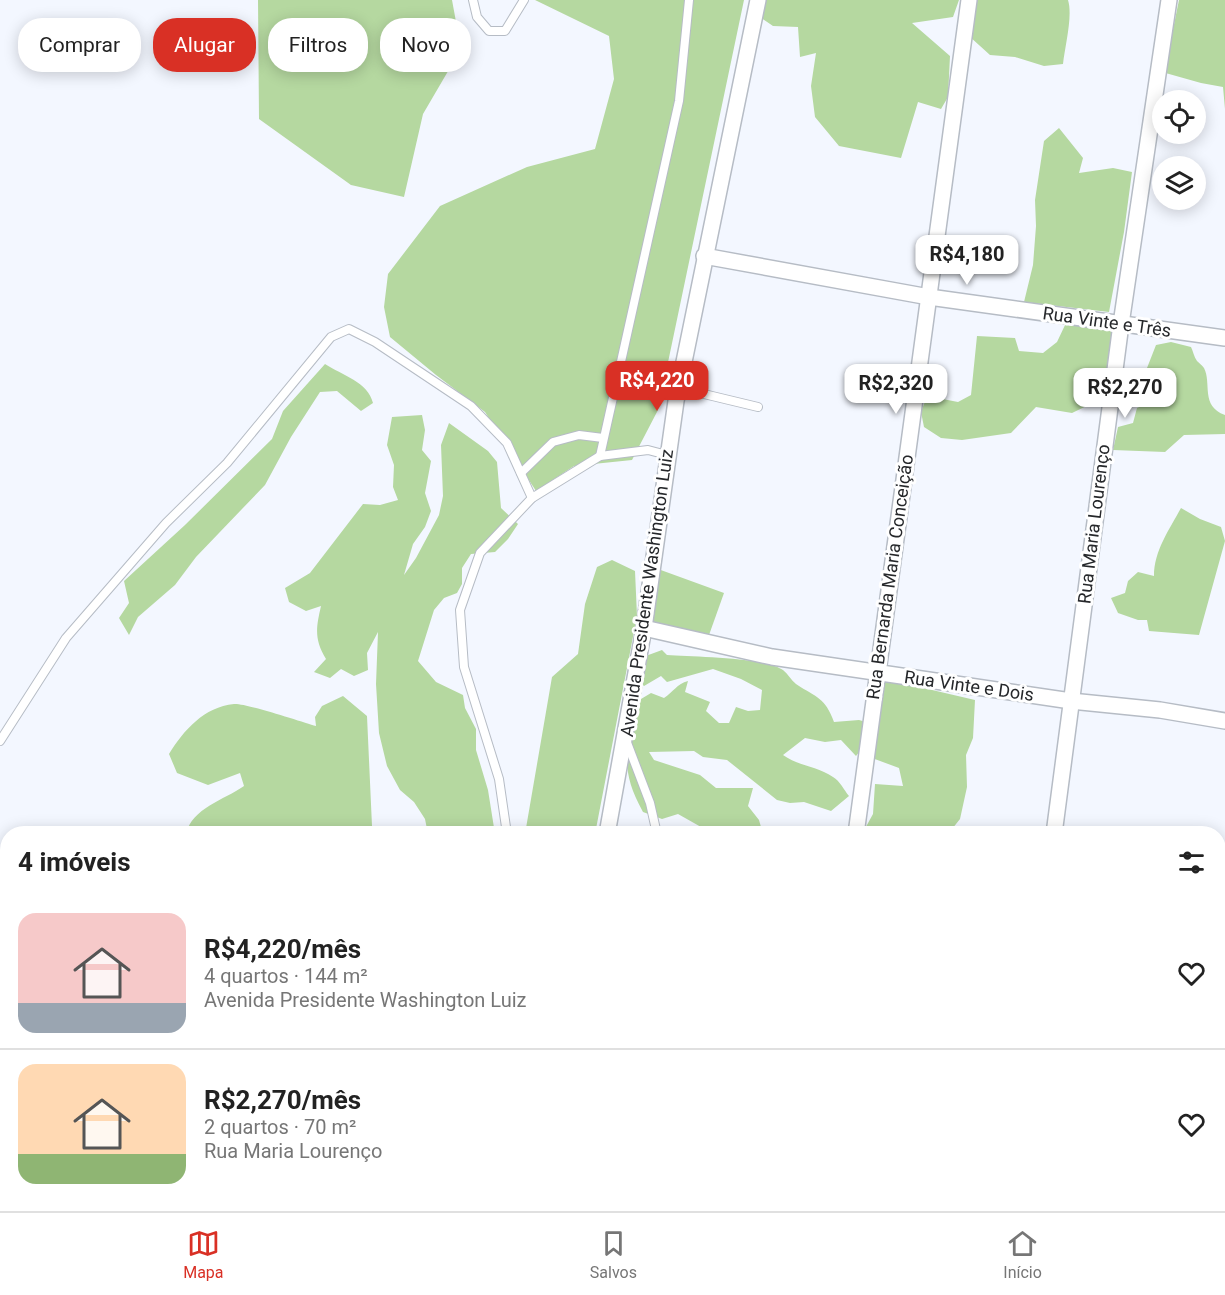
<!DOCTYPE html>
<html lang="pt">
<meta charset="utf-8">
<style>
body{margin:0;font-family:Roboto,sans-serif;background:#f6f6f6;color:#222;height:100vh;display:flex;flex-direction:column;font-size:22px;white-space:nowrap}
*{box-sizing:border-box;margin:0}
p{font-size:20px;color:#767676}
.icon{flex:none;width:33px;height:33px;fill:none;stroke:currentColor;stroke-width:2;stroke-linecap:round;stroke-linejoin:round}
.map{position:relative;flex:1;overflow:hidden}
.details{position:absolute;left:0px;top:826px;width:1226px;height:386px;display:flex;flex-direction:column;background:#fff;border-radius:24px 24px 0 0;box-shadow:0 3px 15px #0003}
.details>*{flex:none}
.top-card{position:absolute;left:18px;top:18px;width:600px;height:54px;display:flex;gap:12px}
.tools{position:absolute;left:1152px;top:90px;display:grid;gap:12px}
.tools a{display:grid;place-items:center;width:54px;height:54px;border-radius:50%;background:#fff;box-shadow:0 3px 15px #0003;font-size:30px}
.price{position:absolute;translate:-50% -51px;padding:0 14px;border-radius:12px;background:#fff;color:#222;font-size:20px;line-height:39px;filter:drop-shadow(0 2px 3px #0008)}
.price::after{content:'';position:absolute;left:50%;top:36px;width:18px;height:14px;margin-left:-9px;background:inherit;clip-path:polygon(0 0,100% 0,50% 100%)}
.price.selected{background:#d93025;color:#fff}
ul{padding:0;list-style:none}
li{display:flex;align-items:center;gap:18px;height:150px;padding:0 18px}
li+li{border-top:2px solid #e0e0e0}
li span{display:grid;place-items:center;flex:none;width:168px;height:120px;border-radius:18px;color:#555}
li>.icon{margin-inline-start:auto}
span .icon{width:72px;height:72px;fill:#fffc;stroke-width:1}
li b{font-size:26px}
h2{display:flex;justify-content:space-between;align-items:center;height:72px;padding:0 18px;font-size:26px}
.chip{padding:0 21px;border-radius:24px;background:#fff;box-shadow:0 3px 15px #0003;font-size:21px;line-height:54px}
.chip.selected{background:#d93025;color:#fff}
.tabs{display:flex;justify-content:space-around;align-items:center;height:84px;border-top:2px solid #e0e0e0;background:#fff;font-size:16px;color:#767676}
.tabs a{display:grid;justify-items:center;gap:3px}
.tabs .selected{color:#d93025}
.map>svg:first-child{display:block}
.green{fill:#b5d8a0}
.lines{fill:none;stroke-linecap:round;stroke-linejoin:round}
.lane-casing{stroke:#b6bcc5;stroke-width:10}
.street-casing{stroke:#b6bcc5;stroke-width:18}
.lane{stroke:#fff;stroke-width:8}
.street{stroke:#fff;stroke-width:15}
.labels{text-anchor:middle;stroke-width:6;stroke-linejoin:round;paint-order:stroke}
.street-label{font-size:18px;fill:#26282b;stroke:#fff}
</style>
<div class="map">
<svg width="1225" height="1211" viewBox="0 0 1225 1211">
<rect width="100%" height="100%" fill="#f3f7ff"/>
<g class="green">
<path d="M 258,0 L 452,0 L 461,49 L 423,114 L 404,197 L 351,185 L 259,119 Z"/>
<path d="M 535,0 L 744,0 L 658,410 L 632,460 L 574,466 L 536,491 L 485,412 L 436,375 L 390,337 L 384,307 L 388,274 L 440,206 L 527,167 L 595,149 L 614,79 L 609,36 Z"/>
<path d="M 763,0 L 959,0 L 953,17 L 912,23 L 950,56 L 948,97 L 941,109 L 918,102 L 901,158 L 839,146 L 815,117 L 811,86 L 816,53 L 800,57 L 798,27 L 773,26 L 760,17 Z"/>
<path d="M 975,0 L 1068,0 C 1073,16 1065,46 1063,64 L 1044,66 L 1015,57 L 990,55 L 969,36 Z"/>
<path d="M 1179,0 L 1225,0 L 1225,109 L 1223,87 L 1201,83 L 1162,72 L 1168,54 Z"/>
<path d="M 1059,128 L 1083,158 L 1079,173 L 1113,168 L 1132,172 L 1124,232 L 1109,312 L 1024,302 L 1033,265 L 1036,226 L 1035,200 L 1044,141 Z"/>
<path d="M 1066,323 L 1115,329 L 1101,399 L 1072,413 L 1036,407 L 1011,433 L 962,440 L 941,438 L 924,427 L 921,412 L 927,396 L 958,402 L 971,395 L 977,336 L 1015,338 L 1019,351 L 1043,353 L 1057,342 Z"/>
<path d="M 1171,342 L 1191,347 C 1193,351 1194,357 1197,361 C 1199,363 1202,365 1204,368 C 1212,383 1200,406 1225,415 L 1225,434 L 1184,435 L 1165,452 L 1113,450 L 1118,427 L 1133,423 L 1137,408 L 1168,394 L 1167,381 L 1154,375 L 1147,368 L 1156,345 Z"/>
<path d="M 325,364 C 342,375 368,382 373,403 L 361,411 L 337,391 L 320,392 L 291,437 L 265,485 L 196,557 L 175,585 L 138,617 L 129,635 L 119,618 L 129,603 L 124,581 L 185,525 L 272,439 L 283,411 Z"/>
<path d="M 422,415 L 425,430 L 422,450 L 431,461 L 425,493 L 431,511 L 425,527 L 413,544 L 404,575 L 416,558 L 439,515 L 443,496 L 441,445 L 449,423 L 488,451 L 497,462 L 501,508 L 518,524 L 508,539 L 495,552 L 471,554 L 462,568 L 462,584 L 457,593 L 444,598 L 434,610 L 418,661 L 436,682 L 463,695 L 465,708 L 476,729 L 476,750 L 488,790 L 495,834 L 428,834 L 425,819 L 414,802 L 400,790 L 387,766 L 379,733 L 376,684 L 378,632 L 367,653 L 368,670 L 354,676 L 341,669 L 330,678 L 314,672 L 326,659 C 314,639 316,628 321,606 L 306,611 L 289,602 L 285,588 L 310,573 L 363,504 L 380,505 L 398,500 L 393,487 L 394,465 L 387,445 L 392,417 Z"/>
<path d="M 1181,508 L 1200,519 L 1221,527 L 1225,541 L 1199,635 L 1149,631 L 1147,620 L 1138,620 L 1118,613 L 1111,598 L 1125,593 L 1128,581 L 1138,572 L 1154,576 C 1154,551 1169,530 1181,508 Z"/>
<path d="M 612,560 L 635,571 L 637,616 L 595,834 L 525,834 L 552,677 L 578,654 L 585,604 L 597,567 Z"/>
<path d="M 658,569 L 724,593 L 709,635 L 647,627 Z"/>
<path d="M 662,650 L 667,655 C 693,657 765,657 783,670 C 788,674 791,680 796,684 C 817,698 825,697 834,722 L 859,720 L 866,722 L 863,747 L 856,756 L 841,740 L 825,742 L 805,738 L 783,755 C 798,766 817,766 833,777 C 840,781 844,790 849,796 L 831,811 L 804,802 L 790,803 L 777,800 L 727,760 L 703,757 L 694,751 L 649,752 L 654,760 L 700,775 L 716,788 L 753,788 L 748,806 L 759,820 L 763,834 L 703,834 L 701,827 L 678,814 L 662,819 L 643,812 C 619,768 627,753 637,707 L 641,699 L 651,693 L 664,698 C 673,692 677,684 688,681 L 685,692 L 710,702 L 706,711 L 719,723 L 729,723 L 736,707 L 748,711 L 760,710 L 762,690 L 741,679 L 713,669 L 667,682 L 661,676 L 644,686 L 637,679 L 643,657 Z"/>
<path d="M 885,679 L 975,700 L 973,738 L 966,755 L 967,787 L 960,819 L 948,834 L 862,834 L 873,814 L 875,784 L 903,786 L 899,768 L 872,758 Z"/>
<path d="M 343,696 L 367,716 L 372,826 L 346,834 L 186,834 C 192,808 224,800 244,786 L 240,773 L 208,785 L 177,773 L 169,754 C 184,730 204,707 234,704 C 246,703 302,722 316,726 L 315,717 L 322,706 Z"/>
<path d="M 811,1204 L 951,1204 L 962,1206 L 959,1211 L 811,1211 Z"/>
<path d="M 195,1205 L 195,1204 L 318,1205 L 314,1211 L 184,1211 Z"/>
</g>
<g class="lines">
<defs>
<g id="lane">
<path d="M 473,0 L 477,17 L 489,31 L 505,31 L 524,0"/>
<path d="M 679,388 L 758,407"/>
<path d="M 600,456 L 679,101 L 689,0"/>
<path d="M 521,473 L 553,442 L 579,435 L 603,438"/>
<path d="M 626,740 L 650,803 L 657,834"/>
<path d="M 0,741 L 66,638 L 166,523 L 227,463 L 331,337 L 349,329 L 375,342 L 471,406 L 507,443 L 532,498"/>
<path d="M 507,834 L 499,779 L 464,667 L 460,610 L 480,553 L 532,498 L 600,456 L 648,450 L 667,455"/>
<path d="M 0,1047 L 8,1067"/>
<path d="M 1218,1101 L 1225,1102"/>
<path d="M 76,1204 L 80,1211"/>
<path d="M 487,1211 L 487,1204"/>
</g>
<g id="street">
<path d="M 704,256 L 929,297 L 1225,338"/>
<path d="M 644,628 L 772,657 L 1071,701 L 1160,710 L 1225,721"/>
<path d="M 607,834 L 644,628 L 676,401 L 758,0"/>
<path d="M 856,834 L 969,0"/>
<path d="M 1054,834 L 1121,324 L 1169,0"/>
<path d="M 1218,1068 L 1225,1021"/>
<path d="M 551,1204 L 551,1211"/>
<path d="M 804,1211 L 805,1204"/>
<path d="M 1003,1211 L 1004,1204"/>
<path d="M 1196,1211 L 1197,1204"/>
</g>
</defs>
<use href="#lane" class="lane-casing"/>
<use href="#street" class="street-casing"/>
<use href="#lane" class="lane"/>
<use href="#street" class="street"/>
</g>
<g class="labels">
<g class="street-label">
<text transform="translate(1107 322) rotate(8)" y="6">Rua Vinte e Três</text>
<text transform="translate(1094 524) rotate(-83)" y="6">Rua Maria Lourenço</text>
<text transform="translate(890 577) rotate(-82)" y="6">Rua Bernarda Maria Conceição</text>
<text transform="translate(647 593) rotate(-82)" y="6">Avenida Presidente Washington Luiz</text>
<text transform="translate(969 686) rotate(8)" y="6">Rua Vinte e Dois</text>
</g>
</g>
</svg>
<div class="tools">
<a><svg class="icon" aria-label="locate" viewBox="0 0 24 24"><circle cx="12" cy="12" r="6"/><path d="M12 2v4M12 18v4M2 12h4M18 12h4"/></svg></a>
<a><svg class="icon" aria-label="layers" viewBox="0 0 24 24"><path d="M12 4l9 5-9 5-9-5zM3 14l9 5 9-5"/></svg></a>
</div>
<b class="price" style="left:967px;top:286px">R$4,180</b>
<b class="price selected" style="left:657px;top:412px">R$4,220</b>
<b class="price" style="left:896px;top:415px">R$2,320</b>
<b class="price" style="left:1125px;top:419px">R$2,270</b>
<div class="top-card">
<a class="chip">Comprar</a>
<a class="chip selected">Alugar</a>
<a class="chip">Filtros</a>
<a class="chip">Novo</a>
</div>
<section class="details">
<h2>4 imóveis<svg class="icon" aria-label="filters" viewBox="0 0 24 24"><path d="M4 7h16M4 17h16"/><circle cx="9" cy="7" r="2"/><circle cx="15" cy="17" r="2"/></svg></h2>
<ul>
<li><span style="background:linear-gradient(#f6c9c9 75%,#9aa5b1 0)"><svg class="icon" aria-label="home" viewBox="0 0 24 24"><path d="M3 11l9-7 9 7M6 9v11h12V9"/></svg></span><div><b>R$4,220/mês</b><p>4 quartos · 144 m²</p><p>Avenida Presidente Washington Luiz</p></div><svg class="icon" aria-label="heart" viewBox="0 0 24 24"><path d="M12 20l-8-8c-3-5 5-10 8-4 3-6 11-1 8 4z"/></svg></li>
<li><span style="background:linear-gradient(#ffd9b3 75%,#8fb573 0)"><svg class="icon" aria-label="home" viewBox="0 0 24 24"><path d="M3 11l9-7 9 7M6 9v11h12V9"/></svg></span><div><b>R$2,270/mês</b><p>2 quartos · 70 m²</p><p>Rua Maria Lourenço</p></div><svg class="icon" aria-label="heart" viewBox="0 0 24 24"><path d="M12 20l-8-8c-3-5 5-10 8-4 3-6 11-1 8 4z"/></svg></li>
</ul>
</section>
</div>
<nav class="tabs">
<a class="selected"><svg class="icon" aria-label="map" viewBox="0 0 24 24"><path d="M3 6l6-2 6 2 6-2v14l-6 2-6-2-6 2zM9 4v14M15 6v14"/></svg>Mapa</a>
<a><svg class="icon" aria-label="saved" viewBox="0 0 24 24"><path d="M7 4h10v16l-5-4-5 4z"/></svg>Salvos</a>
<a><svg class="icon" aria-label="home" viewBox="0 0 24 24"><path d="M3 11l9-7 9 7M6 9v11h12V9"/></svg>Início</a>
</nav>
